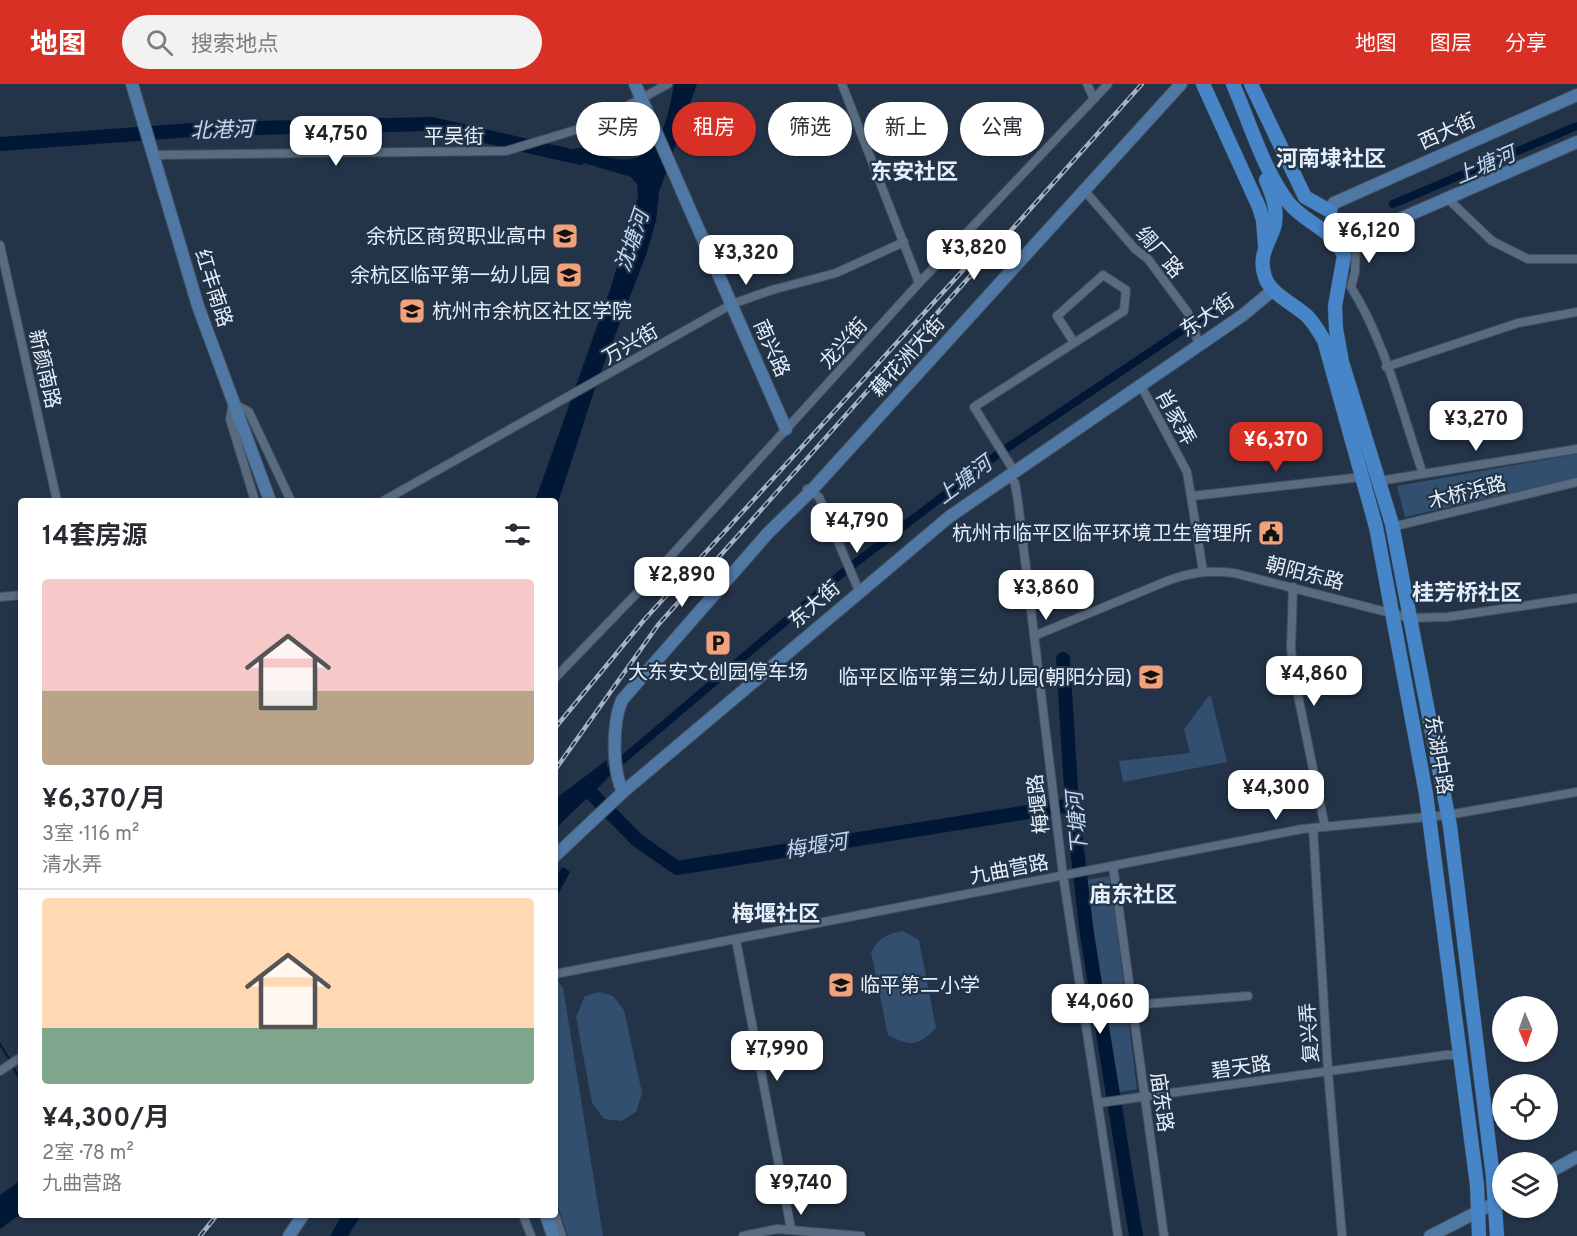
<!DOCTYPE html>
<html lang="zh">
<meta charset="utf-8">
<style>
body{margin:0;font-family:Overpass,"Noto Sans SC",sans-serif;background:#f2f2f3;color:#2b2b33;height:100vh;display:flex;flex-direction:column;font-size:22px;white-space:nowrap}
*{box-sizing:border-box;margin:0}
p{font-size:20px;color:#7c7c81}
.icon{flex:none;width:33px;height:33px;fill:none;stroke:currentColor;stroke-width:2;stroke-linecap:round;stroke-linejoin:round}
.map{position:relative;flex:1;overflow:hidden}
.sheet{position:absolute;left:18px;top:414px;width:540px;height:720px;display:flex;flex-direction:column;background:#fff;border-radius:6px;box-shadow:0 2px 4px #0004}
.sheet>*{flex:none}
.top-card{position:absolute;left:576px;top:18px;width:570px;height:54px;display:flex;gap:12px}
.needle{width:39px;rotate:178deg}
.controls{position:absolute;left:1492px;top:912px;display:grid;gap:12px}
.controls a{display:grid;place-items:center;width:66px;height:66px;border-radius:50%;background:#fff;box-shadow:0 2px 4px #0004;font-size:30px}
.price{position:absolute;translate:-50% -51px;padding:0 14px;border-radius:12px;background:#fff;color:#222;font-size:20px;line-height:39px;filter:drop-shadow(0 2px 3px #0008)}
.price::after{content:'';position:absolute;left:50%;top:36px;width:18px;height:14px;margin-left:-9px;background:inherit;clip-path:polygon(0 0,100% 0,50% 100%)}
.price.on{background:#d93025;color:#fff}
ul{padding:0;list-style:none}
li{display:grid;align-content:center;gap:12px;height:318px;padding:0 24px}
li+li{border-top:2px solid #e1e1e2}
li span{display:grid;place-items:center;height:186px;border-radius:6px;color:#555}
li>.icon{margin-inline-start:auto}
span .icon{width:108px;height:108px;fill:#fffc;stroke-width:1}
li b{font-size:26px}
h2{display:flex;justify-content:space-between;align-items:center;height:72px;padding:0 24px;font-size:26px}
.chip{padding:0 21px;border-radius:27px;background:#fff;box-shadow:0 2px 4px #0004;font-size:21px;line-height:54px}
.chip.on{background:#d93025;color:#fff}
header{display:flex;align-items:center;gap:36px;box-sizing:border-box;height:84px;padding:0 30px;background:#d93025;color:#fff}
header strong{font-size:28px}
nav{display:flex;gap:33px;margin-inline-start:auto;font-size:21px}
.search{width:420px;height:54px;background:#f2f2f3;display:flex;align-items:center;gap:15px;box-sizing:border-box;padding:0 21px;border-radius:33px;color:#7c7c81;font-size:22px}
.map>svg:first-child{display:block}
.green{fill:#324f70}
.water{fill:#001836}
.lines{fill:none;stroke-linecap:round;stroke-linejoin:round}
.stream{stroke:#001836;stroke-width:2}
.canal{stroke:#001836;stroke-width:8}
.river{stroke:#001836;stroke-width:14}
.street-casing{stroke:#404f5e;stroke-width:10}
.secondary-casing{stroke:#404f5e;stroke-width:14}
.primary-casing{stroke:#404f5e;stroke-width:15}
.street{stroke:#596b81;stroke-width:8}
.secondary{stroke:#4f78a5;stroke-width:12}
.primary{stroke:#4685c8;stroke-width:14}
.rail-casing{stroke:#a7b3c2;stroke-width:4.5}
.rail{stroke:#243448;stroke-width:2;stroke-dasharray:7;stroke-linecap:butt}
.labels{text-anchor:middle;stroke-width:4.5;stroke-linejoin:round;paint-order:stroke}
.street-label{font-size:20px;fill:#e4effb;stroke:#243448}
.poi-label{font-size:20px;fill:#e4effb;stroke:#243448;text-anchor:end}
.water-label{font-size:21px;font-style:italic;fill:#c1d8f4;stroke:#243448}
.quarter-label{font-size:22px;font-weight:bold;fill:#e4effb;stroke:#243448}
</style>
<header>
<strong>地图</strong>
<div class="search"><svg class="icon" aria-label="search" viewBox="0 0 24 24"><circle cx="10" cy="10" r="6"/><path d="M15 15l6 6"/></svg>搜索地点</div>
<nav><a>地图</a><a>图层</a><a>分享</a></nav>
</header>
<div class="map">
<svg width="1577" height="1152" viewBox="0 0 1577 1152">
<rect width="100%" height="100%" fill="#243448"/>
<g class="green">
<path d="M 1577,370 L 1577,394 L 1405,433 L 1397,402 Z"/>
<path d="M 1211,612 L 1227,678 L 1123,698 L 1119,677 L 1190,669 L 1184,645 L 1208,613 Z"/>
<path d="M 1110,792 L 1137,1005 L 1119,1008 L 1086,796 Z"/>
<path d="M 903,847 L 919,856 L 936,944 C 918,962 911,963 888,951 L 871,868 C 879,854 886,850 903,847 Z"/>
<path d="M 555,893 L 563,904 L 603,1152 L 568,1152 L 555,1113 Z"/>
<path d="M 599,908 L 613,912 L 624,926 L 642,1009 L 636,1028 L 621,1037 L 604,1035 L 592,1019 L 576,933 L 585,912 Z"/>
</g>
<g class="water">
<path d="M 674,0 L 697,0 L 659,108 L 656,137 L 646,171 L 597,298 L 555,428 L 555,417 L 535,417 L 610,206 L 638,113 L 637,100 L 631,93 L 557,71 C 564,69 573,64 580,64 C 592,65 604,74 616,75 C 660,82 668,33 674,0 Z"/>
<path d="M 607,676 L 607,695 L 555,745 L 555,715 Z"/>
<path d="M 563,783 L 570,788 L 555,816 L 555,792 Z"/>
<path d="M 21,1096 L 21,1130 L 0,1145 L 0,1111 Z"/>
<path d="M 342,1131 L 361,1131 L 348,1152 L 330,1152 Z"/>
</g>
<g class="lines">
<g class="stream">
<path d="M 0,960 L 11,978"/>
<path d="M 13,983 L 21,997"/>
</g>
<g class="canal">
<path d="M 1393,120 L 1577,42"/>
<path d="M 600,695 L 841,490 L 998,370 L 1226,217"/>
</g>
<g class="river">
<path d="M 0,60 L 206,45 L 432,40 L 580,74"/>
<path d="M 1063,575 L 1072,721 L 1087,851 L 1136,1152"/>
<path d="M 588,706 L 637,756 L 677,784 L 1072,721"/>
</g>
<defs>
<g id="street">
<path d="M 842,0 L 919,199"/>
<path d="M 1087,0 L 1094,15"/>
<path d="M 153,71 L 506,67 L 592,41 L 668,0"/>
<path d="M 1084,106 L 1135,165 L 1148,175 L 1188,229 L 1199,260"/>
<path d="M 1446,113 L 1492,157 L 1528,175 L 1577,175"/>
<path d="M 1356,154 L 1355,188 L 1351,203 C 1386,259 1402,329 1423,390"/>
<path d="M 0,161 L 57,417"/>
<path d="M 1386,283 L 1518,239 L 1577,228"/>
<path d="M 1140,300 L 1187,388 L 1203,487"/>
<path d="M 1014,387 L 974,323 L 1124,227 L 1126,206 L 1103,191 L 1057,232 L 1073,257"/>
<path d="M 1008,391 L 1015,399 L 1018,418 L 1063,791 L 1118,1152"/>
<path d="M 1379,397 L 1577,365"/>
<path d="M 807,405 L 819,413 L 859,507"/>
<path d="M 1192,412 L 1362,393"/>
<path d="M 255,417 L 230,335 L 233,319 L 249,328 L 291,417"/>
<path d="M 383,417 L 732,220 L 772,206 L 836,189 L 904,158"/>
<path d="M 1400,441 L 1577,398"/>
<path d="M 1293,503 L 1291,564 L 1294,592 L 1325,743"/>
<path d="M 0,513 L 21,511"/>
<path d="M 1034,552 L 1167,497 C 1191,488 1209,486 1234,489 L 1410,534 L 1447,533 L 1577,514"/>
<path d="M 555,594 L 639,507 L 919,199 L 1108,0"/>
<path d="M 1313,744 L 1328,987 L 1342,1152"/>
<path d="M 1113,782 L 1164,1152"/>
<path d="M 736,856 L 791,1145"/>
<path d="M 555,890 L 1302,745 L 1448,731 L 1577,708"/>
<path d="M 1132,921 L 1248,912"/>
<path d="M 0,987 L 21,973"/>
<path d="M 1098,1019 L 1446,971 L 1461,971"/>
<path d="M 523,1131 L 531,1152"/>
<path d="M 555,1131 L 562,1152"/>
<path d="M 743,1152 L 777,1145 L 861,1152"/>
</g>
<g id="secondary">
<path d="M 132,0 L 198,222 L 270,417"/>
<path d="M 635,0 L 786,345"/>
<path d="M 1577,11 L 1334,119 L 1330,127 L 1342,156 L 1356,154 L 1577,58"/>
<path d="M 623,708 C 612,686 612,639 622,616 L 768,449 L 810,408 L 1181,0"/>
<path d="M 555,772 L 623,708 L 949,433 L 1243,231 L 1273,206"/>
<path d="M 1548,1089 L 1577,1073"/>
<path d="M 546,1131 L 553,1152"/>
<path d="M 289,1152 L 303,1131"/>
<path d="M 1430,1152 L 1495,1119"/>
</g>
<g id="primary">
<path d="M 1203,0 L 1259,123 L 1263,136 L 1265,161"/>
<path d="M 1233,0 C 1249,37 1264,87 1288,118 C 1304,139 1334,145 1344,172 L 1335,222 L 1336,245 L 1342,278 L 1392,440 L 1450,742 L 1493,1093 L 1497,1152"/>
<path d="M 1251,0 L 1305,113 L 1330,127"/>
<path d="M 1266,96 C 1273,112 1280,131 1272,149 C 1265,165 1259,175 1265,193 C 1270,210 1296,221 1308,233 C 1315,240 1319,249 1324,256 L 1376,443 L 1426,710 L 1477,1101 L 1479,1152"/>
</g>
</defs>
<use href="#street" class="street-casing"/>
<use href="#secondary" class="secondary-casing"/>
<use href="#primary" class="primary-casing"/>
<use href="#street" class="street"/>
<use href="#secondary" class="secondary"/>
<use href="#primary" class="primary"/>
<defs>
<g id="rail">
<path d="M 555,644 L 644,536 L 996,150"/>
<path d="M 555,686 L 658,541 L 1142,0"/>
<path d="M 200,1152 L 217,1131"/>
</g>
</defs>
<use href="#rail" class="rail-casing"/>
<use href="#rail" class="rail"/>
</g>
<defs>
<symbol id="school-square" viewBox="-11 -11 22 22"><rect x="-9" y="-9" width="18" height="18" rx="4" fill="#f1a27b" stroke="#243448"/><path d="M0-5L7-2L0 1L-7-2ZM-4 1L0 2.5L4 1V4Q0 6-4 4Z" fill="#111"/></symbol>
<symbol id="civic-square" viewBox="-11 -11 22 22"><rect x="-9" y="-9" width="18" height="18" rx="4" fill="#f1a27b" stroke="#243448"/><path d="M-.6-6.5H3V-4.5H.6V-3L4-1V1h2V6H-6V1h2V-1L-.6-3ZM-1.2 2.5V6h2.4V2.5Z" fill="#111"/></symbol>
<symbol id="parking-square" viewBox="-11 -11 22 22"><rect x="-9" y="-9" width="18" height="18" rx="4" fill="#f1a27b" stroke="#243448"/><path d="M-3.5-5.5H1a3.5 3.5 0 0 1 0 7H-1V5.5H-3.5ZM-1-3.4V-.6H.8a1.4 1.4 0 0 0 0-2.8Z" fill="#111"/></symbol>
</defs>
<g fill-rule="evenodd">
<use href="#school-square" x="550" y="137" width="30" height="30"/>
<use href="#school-square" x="554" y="176" width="30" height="30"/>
<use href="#school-square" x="397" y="212" width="30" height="30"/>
<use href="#civic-square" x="1256" y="434" width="30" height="30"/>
<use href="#parking-square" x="703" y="544" width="30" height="30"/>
<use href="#school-square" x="1136" y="578" width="30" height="30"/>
<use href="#school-square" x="826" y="886" width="30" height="30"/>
</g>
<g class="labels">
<g class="street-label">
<text transform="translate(1447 47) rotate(-24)" y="7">西大街</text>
<text x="454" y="59">平吴街</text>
<text transform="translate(1160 168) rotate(49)" y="7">绸厂路</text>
<text transform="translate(214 204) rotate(72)" y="7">红丰南路</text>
<text transform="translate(1207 231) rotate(-34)" y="7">东大街</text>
<text transform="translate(843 259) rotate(-48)" y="7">龙兴街</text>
<text transform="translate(630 260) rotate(-30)" y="7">万兴街</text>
<text transform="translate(772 264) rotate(66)" y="7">南兴路</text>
<text transform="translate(907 272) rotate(-48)" y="7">藕花洲大街</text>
<text transform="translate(45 285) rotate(77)" y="7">新颜南路</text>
<text transform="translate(1176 333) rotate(61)" y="7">肖家弄</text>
<text transform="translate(1467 408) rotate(-14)" y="7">木桥浜路</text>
<text transform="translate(1305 489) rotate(14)" y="7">朝阳东路</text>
<text transform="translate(814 520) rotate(-41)" y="7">东大街</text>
<text transform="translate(1439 671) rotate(80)" y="7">东湖中路</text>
<text transform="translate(1038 720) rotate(-97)" y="7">梅堰路</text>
<text transform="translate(1009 785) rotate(-11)" y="7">九曲营路</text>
<text transform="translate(1309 949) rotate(-94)" y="7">复兴弄</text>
<text transform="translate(1241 983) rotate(-8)" y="7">碧天路</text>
<text transform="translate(1162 1018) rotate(82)" y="7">庙东路</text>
</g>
<g class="poi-label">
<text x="546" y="159">余杭区商贸职业高中</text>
<text x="550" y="198">余杭区临平第一幼儿园</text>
<text x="432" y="234" text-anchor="start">杭州市余杭区社区学院</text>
<text x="1252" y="456">杭州市临平区临平环境卫生管理所</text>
<text x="718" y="595" text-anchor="middle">大东安文创园停车场</text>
<text x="1132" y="600">临平区临平第三幼儿园(朝阳分园)</text>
<text x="860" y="908" text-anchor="start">临平第二小学</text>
</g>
<g class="water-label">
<text transform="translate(222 46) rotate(-2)" y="7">北港河</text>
<text transform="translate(1485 81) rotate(-23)" y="7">上塘河</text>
<text transform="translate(632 157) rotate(-71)" y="7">沈塘河</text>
<text transform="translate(964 396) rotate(-37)" y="7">上塘河</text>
<text transform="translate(1077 739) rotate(-95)" y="7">下塘河</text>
<text transform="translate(816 762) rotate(-9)" y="7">梅堰河</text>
</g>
<g class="quarter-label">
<text x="1331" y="82">河南埭社区</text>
<text x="914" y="95">东安社区</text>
<text x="1467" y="516">桂芳桥社区</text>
<text x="1133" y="818">庙东社区</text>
<text x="776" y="837">梅堰社区</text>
</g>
</g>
</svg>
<div class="controls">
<a><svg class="needle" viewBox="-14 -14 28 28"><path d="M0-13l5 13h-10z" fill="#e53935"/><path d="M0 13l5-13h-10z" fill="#7c7c81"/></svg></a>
<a><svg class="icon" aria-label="locate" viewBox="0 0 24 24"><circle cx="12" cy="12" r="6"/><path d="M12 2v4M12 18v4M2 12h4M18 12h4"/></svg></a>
<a><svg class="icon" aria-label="layers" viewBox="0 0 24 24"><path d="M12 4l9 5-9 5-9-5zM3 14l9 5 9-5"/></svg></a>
</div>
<b class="price" style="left:336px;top:83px">¥4,750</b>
<b class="price" style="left:1369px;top:180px">¥6,120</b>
<b class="price" style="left:974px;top:197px">¥3,820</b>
<b class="price" style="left:746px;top:202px">¥3,320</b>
<b class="price" style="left:1476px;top:368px">¥3,270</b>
<b class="price on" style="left:1276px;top:389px">¥6,370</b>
<b class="price" style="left:857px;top:470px">¥4,790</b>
<b class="price" style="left:682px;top:524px">¥2,890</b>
<b class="price" style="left:1046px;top:537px">¥3,860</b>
<b class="price" style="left:1314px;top:623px">¥4,860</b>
<b class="price" style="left:1276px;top:737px">¥4,300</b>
<b class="price" style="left:1100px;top:951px">¥4,060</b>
<b class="price" style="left:777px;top:998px">¥7,990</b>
<b class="price" style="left:801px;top:1132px">¥9,740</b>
<div class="top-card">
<a class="chip">买房</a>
<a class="chip on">租房</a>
<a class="chip">筛选</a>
<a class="chip">新上</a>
<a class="chip">公寓</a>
</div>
<section class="sheet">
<h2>14套房源<svg class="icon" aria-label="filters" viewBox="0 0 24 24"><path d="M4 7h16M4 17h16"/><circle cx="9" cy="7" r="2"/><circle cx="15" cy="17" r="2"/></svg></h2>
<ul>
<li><span style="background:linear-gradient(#f6c9c9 60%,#b9a48a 0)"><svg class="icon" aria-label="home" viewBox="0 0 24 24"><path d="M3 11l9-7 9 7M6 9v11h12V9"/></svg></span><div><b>¥6,370/月</b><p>3室 · 116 m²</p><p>清水弄</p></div></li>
<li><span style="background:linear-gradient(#ffd9b3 70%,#7fa58c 0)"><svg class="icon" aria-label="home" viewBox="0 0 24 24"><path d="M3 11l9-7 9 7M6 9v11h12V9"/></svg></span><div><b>¥4,300/月</b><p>2室 · 78 m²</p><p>九曲营路</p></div></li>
</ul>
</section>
</div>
